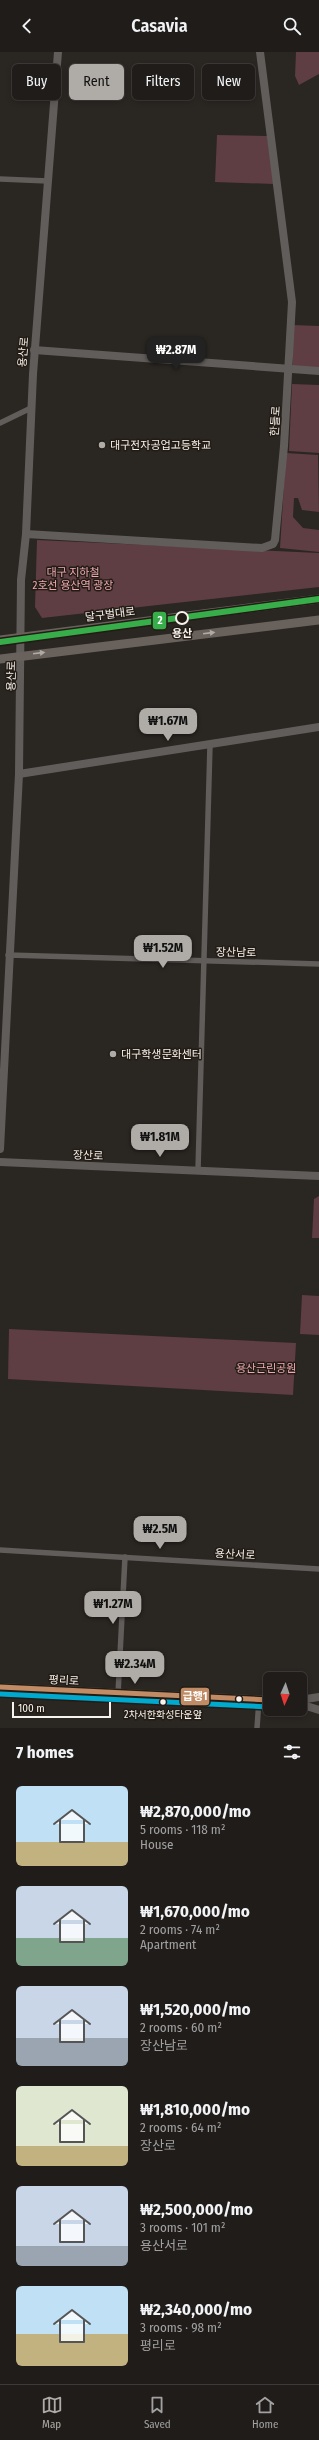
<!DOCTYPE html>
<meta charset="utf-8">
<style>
body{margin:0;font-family:"Fira Sans Condensed","Noto Sans KR",sans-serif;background:#2d2927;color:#f1f3f6;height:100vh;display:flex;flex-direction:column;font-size:15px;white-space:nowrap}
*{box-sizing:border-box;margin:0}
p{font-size:13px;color:#a2a1a2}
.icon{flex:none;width:22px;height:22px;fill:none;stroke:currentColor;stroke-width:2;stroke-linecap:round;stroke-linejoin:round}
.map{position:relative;height:1676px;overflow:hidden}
.sheet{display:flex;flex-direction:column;background:#201c1a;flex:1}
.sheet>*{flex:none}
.banner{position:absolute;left:12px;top:12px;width:295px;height:36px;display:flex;gap:8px}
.needle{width:26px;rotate:183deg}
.tools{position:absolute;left:263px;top:1620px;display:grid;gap:8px}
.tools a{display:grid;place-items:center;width:44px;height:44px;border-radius:6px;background:#201c1a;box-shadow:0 2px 6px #0003,0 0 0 1px #3d3a39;font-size:20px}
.scale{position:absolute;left:12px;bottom:10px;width:99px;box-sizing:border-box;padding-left:4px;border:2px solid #f7f2ed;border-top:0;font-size:11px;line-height:14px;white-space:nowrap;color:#f7f2ed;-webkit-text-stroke:3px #231c15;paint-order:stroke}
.price{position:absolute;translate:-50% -34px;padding:0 9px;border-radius:8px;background:#afaba6;color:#111;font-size:13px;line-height:26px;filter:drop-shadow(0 1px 2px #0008)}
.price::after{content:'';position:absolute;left:50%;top:24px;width:12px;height:9px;margin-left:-6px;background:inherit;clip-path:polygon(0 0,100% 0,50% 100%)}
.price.active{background:#222;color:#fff}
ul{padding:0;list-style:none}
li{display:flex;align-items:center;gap:12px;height:100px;padding:0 16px}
li span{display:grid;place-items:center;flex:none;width:112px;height:80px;border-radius:6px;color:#555}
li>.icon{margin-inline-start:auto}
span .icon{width:48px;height:48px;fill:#fffc;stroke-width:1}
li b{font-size:17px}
h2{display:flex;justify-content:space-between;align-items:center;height:48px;padding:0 16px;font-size:17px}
.chip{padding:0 14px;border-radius:6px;background:#201c1a;box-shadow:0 2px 6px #0003,0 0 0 1px #3d3a39;font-size:14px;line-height:36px}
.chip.active{background:#afaba6;color:#111}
header{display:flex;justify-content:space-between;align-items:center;height:52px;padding:0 16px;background:#201c1a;font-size:18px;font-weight:600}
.tab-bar{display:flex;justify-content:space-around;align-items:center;height:56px;border-top:1px solid #3d3a39;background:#201c1a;font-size:11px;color:#a2a1a2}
.tab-bar a{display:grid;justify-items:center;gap:2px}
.tab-bar .active{color:#afaba6}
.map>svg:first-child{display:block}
.green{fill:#5e3d43}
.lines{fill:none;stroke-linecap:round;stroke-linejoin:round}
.street{stroke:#605d5a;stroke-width:5.5}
.secondary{stroke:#605d5a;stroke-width:8}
.primary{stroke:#69615c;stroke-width:9}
.bus-1-casing{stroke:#231c15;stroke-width:8}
.bus-2-casing{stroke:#231c15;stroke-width:8}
.bus-1{stroke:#c18c65;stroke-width:5}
.bus-2{stroke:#00a9ce;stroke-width:5}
.metro-1-casing{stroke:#231c15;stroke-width:9}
.metro-1{stroke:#37ae4a;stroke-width:6}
.oneway{fill:#b0aaa4}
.poi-dot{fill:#afaba6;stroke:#231c15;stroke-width:1.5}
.stop-dot{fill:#231c15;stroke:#f7f2ed;stroke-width:2}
.bus-dot{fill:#f7f2ed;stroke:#231c15;stroke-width:1.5}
.labels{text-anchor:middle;stroke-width:3;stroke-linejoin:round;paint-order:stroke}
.bus-label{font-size:10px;fill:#f7f2ed;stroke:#231c15}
.street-label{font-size:11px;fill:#f7f2ed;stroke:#231c15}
.poi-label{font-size:11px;fill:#f7f2ed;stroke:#231c15;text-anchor:start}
.park-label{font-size:11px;fill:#f0aab5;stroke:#231c15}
.stop-label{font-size:11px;font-weight:bold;fill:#f7f2ed;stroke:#231c15}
.line-badge{stroke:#231c15;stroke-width:1.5}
.badge-label{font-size:11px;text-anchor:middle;font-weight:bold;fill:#fff}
</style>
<header><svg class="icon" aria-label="back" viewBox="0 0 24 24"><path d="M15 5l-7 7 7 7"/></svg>Casavia<svg class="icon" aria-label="search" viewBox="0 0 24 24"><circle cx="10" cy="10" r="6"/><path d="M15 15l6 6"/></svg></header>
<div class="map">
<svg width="319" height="1676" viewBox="0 0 319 1676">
<rect width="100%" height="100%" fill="#2a2622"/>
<g class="green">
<path d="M 296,0 L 319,0 L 319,22 L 299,33 L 295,24 Z"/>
<path d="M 217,83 L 267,84 L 274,132 L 215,130 Z"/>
<path d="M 293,273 L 319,274 L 319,317 L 293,315 Z"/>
<path d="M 292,332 L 319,333 L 319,401 L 289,399 Z"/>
<path d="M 286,401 L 318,403 L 319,460 L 302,458 L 298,446 L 294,446 L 293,465 L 303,476 L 319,478 L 319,500 L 280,496 Z"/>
<path d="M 37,488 L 319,501 L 319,535 L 42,566 L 35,555 Z"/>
<path d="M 319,1144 L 319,1186 L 312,1186 L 314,1147 Z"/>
<path d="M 302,1243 L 319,1244 L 319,1283 L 300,1282 Z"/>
<path d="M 9,1277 L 296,1291 L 293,1343 L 8,1327 Z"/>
</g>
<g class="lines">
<g class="street">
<path d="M 0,127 L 48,129"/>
<path d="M 0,371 L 31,356"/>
<path d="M 8,903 L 319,912"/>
<path d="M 198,1118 L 210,693"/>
<path d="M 0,1498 L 319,1517"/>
<path d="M 118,1642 L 125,1505"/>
<path d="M 257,1676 L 259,1648"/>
</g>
<g class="secondary">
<path d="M 34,298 L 319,319"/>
<path d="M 26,482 L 262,496 L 273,492 L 275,488 L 284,394 L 292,250 L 260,0"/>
<path d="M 19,722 L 319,675"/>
<path d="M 0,1097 L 19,722 L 21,528 L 26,482 L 33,322 L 58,0"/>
<path d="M 0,1110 L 319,1124"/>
<path d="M 0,1635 L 270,1648"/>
<path d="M 300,1648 L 319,1645"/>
<path d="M 300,1652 L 319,1658"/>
</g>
<g class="primary">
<path d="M 0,588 L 319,547"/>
<path d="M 0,607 L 319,568"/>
</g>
<defs>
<path id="bus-1" d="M 0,1635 L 270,1648"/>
<path id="bus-2" d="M 0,1642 L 270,1655"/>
</defs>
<use href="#bus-1" class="bus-1-casing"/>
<use href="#bus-2" class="bus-2-casing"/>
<use href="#bus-1" class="bus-1"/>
<use href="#bus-2" class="bus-2"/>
<defs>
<path id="metro-1" d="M 0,590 L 319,547"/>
</defs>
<use href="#metro-1" class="metro-1-casing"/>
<use href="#metro-1" class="metro-1"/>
</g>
<defs><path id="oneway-solid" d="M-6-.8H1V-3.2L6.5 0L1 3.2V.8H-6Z"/></defs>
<g class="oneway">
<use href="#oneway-solid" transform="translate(209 581) rotate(-7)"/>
<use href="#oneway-solid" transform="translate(39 601) rotate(-7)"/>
</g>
<g class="poi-dot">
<circle cx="102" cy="393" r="4"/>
<circle cx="113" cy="1002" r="4"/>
</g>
<circle class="stop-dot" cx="182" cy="566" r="6"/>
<g class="bus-dot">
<circle cx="239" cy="1647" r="3.5"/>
<circle cx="163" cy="1650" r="3.5"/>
</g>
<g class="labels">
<g class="bus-label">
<text x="163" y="1666">2차서한화성타운앞</text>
</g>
<g class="street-label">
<text transform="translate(23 300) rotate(-85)" y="4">용산로</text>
<text transform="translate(275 369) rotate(-86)" y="4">한들로</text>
<text transform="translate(110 562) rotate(-7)" y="4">달구벌대로</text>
<text transform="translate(11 624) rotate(-89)" y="4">용산로</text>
<text transform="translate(236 900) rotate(1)" y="4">장산남로</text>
<text transform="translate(88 1103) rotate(2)" y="4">장산로</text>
<text transform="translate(235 1502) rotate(3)" y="4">용산서로</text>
<text transform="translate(64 1628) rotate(3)" y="4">평리로</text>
</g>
<g class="poi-label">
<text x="110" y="397">대구전자공업고등학교</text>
<text x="121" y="1006">대구학생문화센터</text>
</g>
<g class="park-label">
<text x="73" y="524">대구 지하철<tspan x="73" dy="13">2호선 용산역 광장</tspan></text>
<text x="266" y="1320">용산근린공원</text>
</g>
<g class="stop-label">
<text x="182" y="585">용산</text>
</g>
</g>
<g class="line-badge">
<rect x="152" y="559" width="15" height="19" rx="4" fill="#37ae4a"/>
<rect x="180" y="1635" width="30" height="19" rx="4" fill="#c18c65"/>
</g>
<g class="badge-label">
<text x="160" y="572">2</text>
<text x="195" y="1648">급행1</text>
</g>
</svg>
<div class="tools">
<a><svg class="needle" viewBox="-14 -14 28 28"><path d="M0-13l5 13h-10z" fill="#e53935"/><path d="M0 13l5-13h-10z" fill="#a2a1a2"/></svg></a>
</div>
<div class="scale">100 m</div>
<b class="price active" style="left:176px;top:319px">₩2.87M</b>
<b class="price" style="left:168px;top:690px">₩1.67M</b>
<b class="price" style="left:163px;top:917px">₩1.52M</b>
<b class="price" style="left:160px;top:1106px">₩1.81M</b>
<b class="price" style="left:160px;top:1498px">₩2.5M</b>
<b class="price" style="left:113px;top:1573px">₩1.27M</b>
<b class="price" style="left:135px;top:1633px">₩2.34M</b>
<div class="banner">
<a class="chip">Buy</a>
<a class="chip active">Rent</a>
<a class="chip">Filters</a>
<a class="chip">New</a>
</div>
</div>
<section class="sheet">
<h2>7 homes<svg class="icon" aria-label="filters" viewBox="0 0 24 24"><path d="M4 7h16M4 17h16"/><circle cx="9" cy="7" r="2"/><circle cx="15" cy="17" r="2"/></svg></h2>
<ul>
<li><span style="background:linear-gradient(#bfe0f5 70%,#c2b280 0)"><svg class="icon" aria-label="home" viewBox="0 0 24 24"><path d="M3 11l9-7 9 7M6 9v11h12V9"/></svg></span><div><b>₩2,870,000/mo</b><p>5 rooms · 118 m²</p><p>House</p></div></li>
<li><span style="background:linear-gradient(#c9d6e8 65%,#7fa58c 0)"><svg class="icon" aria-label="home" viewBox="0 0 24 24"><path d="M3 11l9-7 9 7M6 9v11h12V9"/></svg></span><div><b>₩1,670,000/mo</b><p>2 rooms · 74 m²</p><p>Apartment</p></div></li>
<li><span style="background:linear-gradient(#c9d6e8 65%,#9aa5b1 0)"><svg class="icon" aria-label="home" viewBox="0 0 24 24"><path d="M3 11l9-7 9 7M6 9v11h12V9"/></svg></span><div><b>₩1,520,000/mo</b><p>2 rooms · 60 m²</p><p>장산남로</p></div></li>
<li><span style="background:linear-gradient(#dfe7d0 75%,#c2b280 0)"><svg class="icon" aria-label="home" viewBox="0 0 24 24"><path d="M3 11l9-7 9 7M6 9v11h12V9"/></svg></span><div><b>₩1,810,000/mo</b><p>2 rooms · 64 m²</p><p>장산로</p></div></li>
<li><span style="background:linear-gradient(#c9d6e8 75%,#9aa5b1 0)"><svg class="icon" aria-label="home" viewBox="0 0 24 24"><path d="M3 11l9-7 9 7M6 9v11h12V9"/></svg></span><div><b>₩2,500,000/mo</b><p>3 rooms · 101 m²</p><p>용산서로</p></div></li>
<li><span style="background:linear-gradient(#bfe0f5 60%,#c2b280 0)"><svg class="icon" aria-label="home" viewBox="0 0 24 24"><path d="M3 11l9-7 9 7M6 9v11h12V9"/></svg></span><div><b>₩2,340,000/mo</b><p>3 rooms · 98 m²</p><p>평리로</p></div></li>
</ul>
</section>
<nav class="tab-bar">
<a class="active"><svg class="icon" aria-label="map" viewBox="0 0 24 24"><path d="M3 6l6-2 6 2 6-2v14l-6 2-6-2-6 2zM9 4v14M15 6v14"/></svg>Map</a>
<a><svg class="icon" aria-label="saved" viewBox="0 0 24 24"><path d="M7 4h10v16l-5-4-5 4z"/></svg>Saved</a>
<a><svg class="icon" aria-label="home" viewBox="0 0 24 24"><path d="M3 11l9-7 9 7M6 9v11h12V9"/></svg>Home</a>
</nav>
